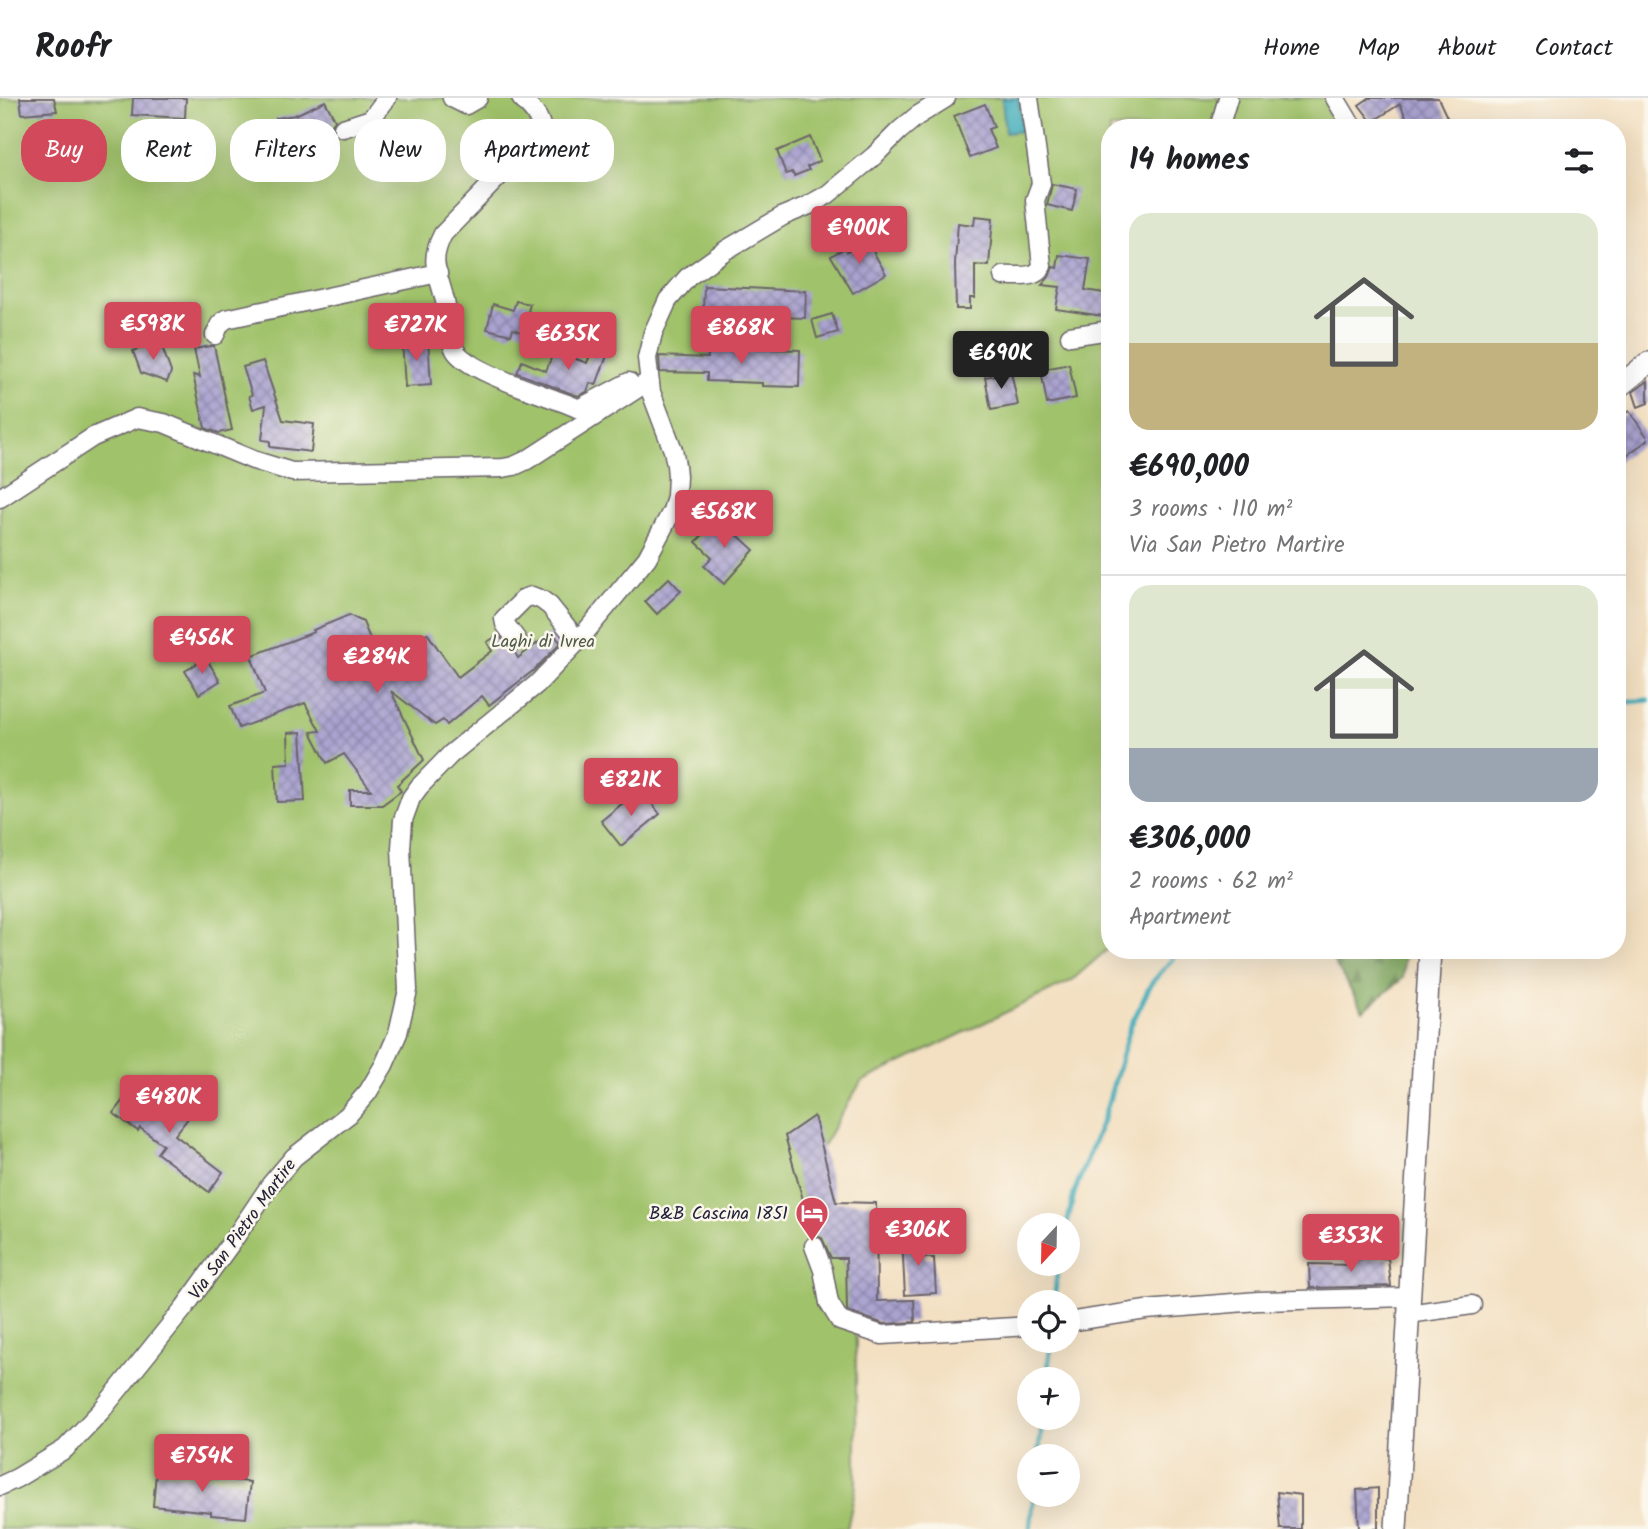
<!DOCTYPE html>
<meta charset="utf-8">
<style>
body{margin:0;font-family:Kalam,sans-serif;background:#f6f6f6;color:#202124;height:100vh;display:flex;flex-direction:column;font-size:26px;white-space:nowrap}
*{box-sizing:border-box;margin:0}
p{font-size:23px;color:#757577}
.icon{flex:none;width:38px;height:38px;fill:none;stroke:currentColor;stroke-width:2;stroke-linecap:round;stroke-linejoin:round}
.map{position:relative;flex:1;overflow:hidden}
.drawer{position:absolute;left:1101px;top:21px;width:525px;height:840px;display:flex;flex-direction:column;background:#fff;border-radius:28px;box-shadow:0 7px 28px #0002}
.drawer>*{flex:none}
.hud{position:absolute;left:21px;top:21px;width:665px;height:63px;display:flex;gap:14px}
.needle{width:46px;rotate:202deg}
.buttons{position:absolute;left:1017px;top:1115px;display:grid;gap:14px}
.buttons a{display:grid;place-items:center;width:63px;height:63px;border-radius:50%;background:#fff;box-shadow:0 7px 28px #0002;font-size:35px}
.price{position:absolute;translate:-50% -60px;padding:0 16px;border-radius:7px;background:#d1495b;color:#fff;font-size:23px;line-height:46px;filter:drop-shadow(0 2px 4px #0008)}
.price::after{content:'';position:absolute;left:50%;top:42px;width:21px;height:16px;margin-left:-10px;background:inherit;clip-path:polygon(0 0,100% 0,50% 100%)}
.price.on{background:#222;color:#fff}
ul{padding:0;list-style:none}
li{display:grid;align-content:center;gap:14px;height:371px;padding:0 28px}
li+li{border-top:2px solid #e0e0e0}
li span{display:grid;place-items:center;height:217px;border-radius:21px;color:#555}
li>.icon{margin-inline-start:auto}
span .icon{width:126px;height:126px;fill:#fffc;stroke-width:1}
li b{font-size:30px}
h2{display:flex;justify-content:space-between;align-items:center;height:84px;padding:0 28px;font-size:30px}
.pill{padding:0 24px;border-radius:28px;background:#fff;box-shadow:0 7px 28px #0002;font-size:24px;line-height:63px}
.pill.on{background:#d1495b;color:#fff}
header{display:flex;align-items:center;gap:42px;box-sizing:border-box;height:98px;padding:0 35px;background:#fff;border-bottom:2px solid #e0e0e0}
header strong{font-size:33px}
nav{display:flex;gap:38px;margin-inline-start:auto;font-size:24px}
.map>svg:first-child{display:block}
.forest{fill:url(#forest-firs);stroke:#51654d;stroke-width:2}
.park{fill:#a0c26b;stroke:#617253;stroke-width:2}
.water{fill:#3cabb9;stroke:#2f667a;stroke-width:2}
.lines{fill:none;stroke-linecap:round;stroke-linejoin:round}
.stream{stroke:#3cabb9;stroke-width:5}
.building{fill:url(#building-cross-hatch)}
.minor-casing{stroke:#6b646a;stroke-width:21}
.major-casing{stroke:#6b646a;stroke-width:24}
.minor{stroke:#fff;stroke-width:18}
.major{stroke:#fff;stroke-width:21}
.labels{text-anchor:middle;stroke-width:5;stroke-linejoin:round;paint-order:stroke}
.park-label{font-size:18px;fill:#4e5a4c;stroke:#fbf7ec}
.poi-label{font-size:18px;fill:#22223b;stroke:#fbf7ec;text-anchor:end}
.street-label{font-size:18px;fill:#22223b;stroke:#fbf7ec}
</style>
<header>
<strong>Roofr</strong>
<nav><a>Home</a><a>Map</a><a>About</a><a>Contact</a></nav>
</header>
<div class="map">
<svg width="1648" height="1431" viewBox="0 0 1648 1431">
<defs>
<pattern id="forest-firs" width="22" height="20" patternUnits="userSpaceOnUse" patternTransform="scale(1.75)"><rect width="22" height="20" fill="#80a85f"/><path d="M5 1l3.5 6h-7zM16 11l3.5 6h-7z" fill="#688850"/></pattern>
<pattern id="building-cross-hatch" width="8" height="8" patternUnits="userSpaceOnUse" patternTransform="scale(1.75)"><rect width="8" height="8" fill="#aaa3d0"/><path d="M0 0l8 8M0 8l8-8" fill="none" stroke="#8a84aa"/></pattern>
</defs>
<rect width="100%" height="100%" fill="#fbf7ec"/>
<filter id="ink" filterUnits="userSpaceOnUse"><feTurbulence type="fractalNoise" baseFrequency=".0143" numOctaves="2"/><feDisplacementMap in="SourceGraphic" scale="14" xChannelSelector="R" yChannelSelector="G"/><feConvolveMatrix kernelMatrix="1 2 1 2 8 2 1 2 1" color-interpolation-filters="sRGB"/></filter>
<filter id="wash" filterUnits="userSpaceOnUse"><feTurbulence type="fractalNoise" baseFrequency=".00686" numOctaves="4" result="noise"/><feDisplacementMap in="SourceGraphic" scale="28" xChannelSelector="R" yChannelSelector="G"/><feGaussianBlur stdDeviation="1.57" result="paint"/><feColorMatrix in="noise" values="0 0 0 0 0 0 0 0 0 0 0 0 0 0 0 0 0 1.4 0 .05"/><feComposite in="paint" operator="in"/></filter>
<g filter="url(#wash)">
<rect width="100%" height="100%" fill="#f3e0c2"/>
<path class="forest" d="M 1327,852 L 1405,852 L 1403,880 L 1363,913 Z"/>
<path class="park" d="M 0,0 L 1339,0 L 1350,30 L 1110,30 L 1109,850 L 1071,883 L 861,984 L 816,1059 L 840,1138 L 856,1241 L 856,1388 L 847,1431 L 0,1431 Z"/>
<path class="water" d="M 1002,0 L 1019,0 L 1022,33 L 1005,35 Z"/>
<g class="lines">
<g class="stream">
<path d="M 1617,605 L 1648,602"/>
<path d="M 1067,1127 L 1074,1095 L 1105,1016 L 1130,929 L 1151,886 L 1180,852"/>
<path d="M 1054,1204 L 1058,1166"/>
<path d="M 1047,1281 L 1051,1242"/>
<path d="M 1038,1358 L 1043,1320"/>
<path d="M 1030,1431 L 1034,1396"/>
</g>
</g>
<g id="blocks">
<g class="building">
<path d="M 20,0 L 54,0 L 57,13 L 22,16 Z"/>
<path d="M 133,0 L 186,0 L 185,20 L 132,17 Z"/>
<path d="M 1369,0 L 1438,0 L 1452,30 L 1411,30 L 1400,6 L 1372,24 L 1359,7 Z"/>
<path d="M 325,3 L 335,22 L 332,27 L 332,33 L 306,46 L 306,50 L 278,53 L 276,20 L 295,17 Z"/>
<path d="M 985,6 L 994,29 L 988,31 L 996,50 L 970,60 L 954,18 Z"/>
<path d="M 810,39 L 820,63 L 807,69 L 809,72 L 794,78 L 792,74 L 786,76 L 777,53 Z"/>
<path d="M 1052,86 L 1077,91 L 1072,113 L 1047,107 Z"/>
<path d="M 975,118 L 993,120 L 989,168 L 975,167 L 975,200 L 970,200 L 970,211 L 956,211 L 955,165 L 958,125 L 974,127 Z"/>
<path d="M 867,143 L 886,176 L 853,195 L 831,158 L 845,150 L 847,154 Z"/>
<path d="M 1059,157 L 1090,161 L 1085,192 L 1110,196 L 1110,219 L 1056,211 L 1060,189 L 1042,187 L 1049,179 L 1053,169 L 1057,170 Z"/>
<path d="M 704,188 L 806,193 L 805,220 L 703,216 Z"/>
<path d="M 516,203 L 530,206 L 523,234 L 513,231 L 511,237 L 487,231 L 493,206 L 513,212 Z"/>
<path d="M 832,216 L 838,234 L 817,240 L 812,222 Z"/>
<path d="M 428,241 L 431,287 L 405,289 L 402,242 Z"/>
<path d="M 160,243 L 171,274 L 167,284 L 141,275 L 133,253 Z"/>
<path d="M 211,248 L 214,248 L 232,332 L 219,335 L 205,330 L 193,277 L 200,279 L 194,251 Z"/>
<path d="M 593,249 L 608,255 L 596,287 L 590,285 L 587,294 L 578,298 L 517,275 L 522,263 L 546,273 L 554,253 L 587,265 Z"/>
<path d="M 708,249 L 800,252 L 799,289 L 762,288 L 762,285 L 707,283 L 707,275 L 660,274 L 659,258 L 708,260 Z"/>
<path d="M 263,263 L 283,322 L 314,326 L 311,354 L 270,349 L 270,343 L 262,342 L 266,307 L 253,311 L 249,298 L 252,297 L 243,269 Z"/>
<path d="M 1069,266 L 1076,300 L 1047,306 L 1041,272 Z"/>
<path d="M 1011,274 L 1018,307 L 991,312 L 985,279 Z"/>
<path d="M 1648,283 L 1648,305 L 1638,309 L 1633,294 Z"/>
<path d="M 1629,313 L 1648,340 L 1648,342 L 1617,364 L 1617,321 Z"/>
<path d="M 718,419 L 754,452 L 724,486 L 704,468 L 712,459 L 696,444 Z"/>
<path d="M 669,480 L 681,493 L 657,516 L 645,503 Z"/>
<path d="M 349,517 L 363,524 L 381,567 L 427,535 L 458,579 L 492,553 L 487,544 L 499,537 L 508,549 L 514,553 L 518,560 L 552,534 L 561,545 L 534,572 L 489,607 L 482,598 L 447,627 L 443,622 L 435,627 L 391,593 L 424,662 L 397,687 L 401,693 L 382,707 L 350,707 L 350,692 L 371,692 L 344,656 L 327,665 L 311,634 L 320,633 L 305,605 L 239,630 L 230,608 L 265,595 L 251,558 L 314,534 L 313,532 Z"/>
<path d="M 206,560 L 220,583 L 199,596 L 185,573 Z"/>
<path d="M 301,634 L 305,703 L 277,704 L 275,666 L 289,665 L 288,635 Z"/>
<path d="M 640,691 L 660,716 L 621,748 L 601,723 Z"/>
<path d="M 148,988 L 189,1019 L 175,1037 L 223,1074 L 209,1094 L 157,1055 L 163,1047 L 140,1030 L 138,1033 L 113,1015 L 124,1001 L 133,1008 Z"/>
<path d="M 814,1018 L 836,1104 L 876,1105 L 877,1203 L 914,1202 L 915,1224 L 884,1226 L 847,1213 L 846,1160 L 831,1160 L 822,1140 L 813,1137 L 785,1038 Z"/>
<path d="M 924,1140 L 925,1160 L 934,1160 L 936,1195 L 905,1197 L 902,1141 Z"/>
<path d="M 1388,1160 L 1391,1188 L 1310,1190 L 1309,1166 L 1352,1167 L 1352,1161 Z"/>
<path d="M 156,1374 L 250,1384 L 246,1420 L 211,1417 L 211,1414 L 153,1408 Z"/>
<path d="M 1378,1390 L 1378,1431 L 1359,1431 L 1357,1392 Z"/>
<path d="M 1277,1394 L 1301,1397 L 1301,1431 L 1280,1431 Z"/>
</g>
</g>
</g>
<g filter="url(#ink)">
<use href="#blocks" fill-opacity="0" stroke="#6b646a" stroke-width="2"/>
<g class="lines">
<defs>
<g id="minor">
<path d="M 452,0 L 466,7 L 478,0"/>
<path d="M 521,0 C 530,10 545,22 540,36 L 443,136 C 429,163 437,172 444,199 C 449,216 446,236 455,252 C 468,275 551,298 577,310 L 582,309 L 629,284"/>
<path d="M 1335,0 L 1353,30"/>
<path d="M 343,30 L 371,21 L 387,0"/>
<path d="M 1219,30 L 1228,0"/>
<path d="M 1003,178 C 1016,177 1036,182 1042,168 L 1035,102 L 1041,86 L 1029,0"/>
<path d="M 215,237 L 220,226 L 226,221 L 438,175"/>
<path d="M 1070,238 L 1110,232"/>
<path d="M 0,400 L 93,339 L 137,320 L 164,325 L 253,362 L 292,374 L 503,370 L 514,368 L 527,362 L 649,283"/>
<path d="M 517,542 L 505,526 L 504,521 L 525,500 L 532,498 L 542,502 L 550,508 L 578,543"/>
<path d="M 814,1148 L 823,1172 L 829,1205 L 840,1223 L 882,1237 L 1029,1228"/>
<path d="M 1408,1216 L 1472,1207"/>
<path d="M 1068,1224 L 1146,1212 L 1258,1203 L 1409,1199"/>
<path d="M 0,1388 L 17,1380 L 65,1351 L 101,1313 L 184,1210 L 234,1141 L 271,1086 L 294,1059 L 348,1017 L 368,994 L 384,967 L 398,935 L 408,892 L 401,750 L 403,722 L 411,700 L 419,689 L 451,656 L 537,586 L 578,543 L 647,460 L 672,413 L 676,398 L 677,378 L 676,367 L 673,352 L 651,294 L 647,260 L 653,235 L 668,202 L 688,179 L 726,152 L 783,118 L 807,108 L 827,97 L 874,58 L 899,33 L 917,18 L 946,0"/>
</g>
<g id="major">
<path d="M 1617,290 L 1648,265"/>
<path d="M 1396,1431 L 1430,852"/>
</g>
</defs>
<use href="#minor" class="minor-casing"/>
<use href="#major" class="major-casing"/>
<use href="#minor" class="minor"/>
<use href="#major" class="major"/>
</g>
</g>
<defs>
<symbol id="hotel-pin" viewBox="-11 -11 22 30"><path d="M0 17L-7.5 6A9.5 9.5 0 1 1 7.5 6Z" fill="#d1495b" stroke="#fbf7ec"/><path d="M-6-4.5h1.5V1H6V5H4.5V3h-9V5H-6ZM-4 0a1.8 1.8 0 1 1 3.6 0ZM.5 0V-2.5h3Q6-2.5 6 0Z" fill="#fff"/></symbol>
</defs>
<g fill-rule="evenodd">
<use href="#hotel-pin" x="793" y="1096" width="38" height="52"/>
</g>
<g class="labels">
<g class="park-label">
<text x="543" y="549">Laghi di Ivrea</text>
</g>
<g class="poi-label">
<text x="788" y="1121">B&amp;B Cascina 1851</text>
</g>
<g class="street-label">
<text transform="translate(242 1131) rotate(-54)" y="6">Via San Pietro Martire</text>
</g>
</g>
</svg>
<div class="buttons">
<a><svg class="needle" viewBox="-14 -14 28 28"><path d="M0-13l5 13h-10z" fill="#e53935"/><path d="M0 13l5-13h-10z" fill="#757577"/></svg></a>
<a><svg class="icon" aria-label="locate" viewBox="0 0 24 24"><circle cx="12" cy="12" r="6"/><path d="M12 2v4M12 18v4M2 12h4M18 12h4"/></svg></a>
<a>+</a>
<a>−</a>
</div>
<b class="price" style="left:859px;top:168px">€900K</b>
<b class="price" style="left:153px;top:264px">€598K</b>
<b class="price" style="left:416px;top:265px">€727K</b>
<b class="price" style="left:741px;top:268px">€868K</b>
<b class="price" style="left:568px;top:274px">€635K</b>
<b class="price on" style="left:1001px;top:293px">€690K</b>
<b class="price" style="left:724px;top:452px">€568K</b>
<b class="price" style="left:202px;top:578px">€456K</b>
<b class="price" style="left:377px;top:597px">€284K</b>
<b class="price" style="left:631px;top:720px">€821K</b>
<b class="price" style="left:169px;top:1037px">€480K</b>
<b class="price" style="left:918px;top:1170px">€306K</b>
<b class="price" style="left:1351px;top:1176px">€353K</b>
<b class="price" style="left:202px;top:1396px">€754K</b>
<div class="hud">
<a class="pill on">Buy</a>
<a class="pill">Rent</a>
<a class="pill">Filters</a>
<a class="pill">New</a>
<a class="pill">Apartment</a>
</div>
<section class="drawer">
<h2>14 homes<svg class="icon" aria-label="filters" viewBox="0 0 24 24"><path d="M4 7h16M4 17h16"/><circle cx="9" cy="7" r="2"/><circle cx="15" cy="17" r="2"/></svg></h2>
<ul>
<li><span style="background:linear-gradient(#dfe7d0 60%,#c2b280 0)"><svg class="icon" aria-label="home" viewBox="0 0 24 24"><path d="M3 11l9-7 9 7M6 9v11h12V9"/></svg></span><div><b>€690,000</b><p>3 rooms · 110 m²</p><p>Via San Pietro Martire</p></div></li>
<li><span style="background:linear-gradient(#dfe7d0 75%,#9aa5b1 0)"><svg class="icon" aria-label="home" viewBox="0 0 24 24"><path d="M3 11l9-7 9 7M6 9v11h12V9"/></svg></span><div><b>€306,000</b><p>2 rooms · 62 m²</p><p>Apartment</p></div></li>
</ul>
</section>
</div>
